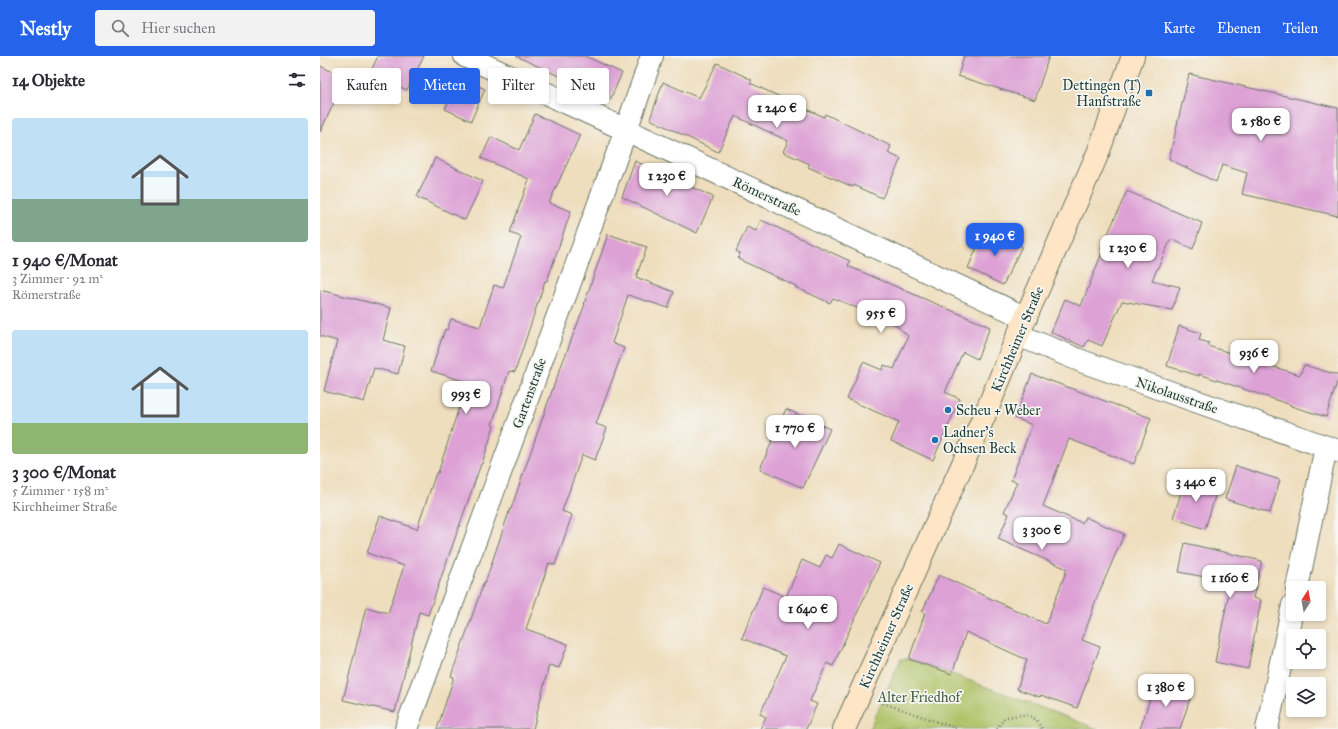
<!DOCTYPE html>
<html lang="de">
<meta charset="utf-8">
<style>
body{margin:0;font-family:"IM FELL Great Primer",serif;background:#f2f2f3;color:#2b2b33;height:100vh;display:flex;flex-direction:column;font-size:15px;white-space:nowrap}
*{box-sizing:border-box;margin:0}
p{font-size:13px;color:#7c7c81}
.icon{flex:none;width:22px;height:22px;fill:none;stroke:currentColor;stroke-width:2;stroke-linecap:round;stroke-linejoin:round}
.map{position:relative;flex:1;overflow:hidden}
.panel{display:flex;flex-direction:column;background:#fff;width:320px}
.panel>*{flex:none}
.guide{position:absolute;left:12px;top:12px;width:380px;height:36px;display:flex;gap:8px}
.needle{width:26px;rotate:11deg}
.fabs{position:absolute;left:966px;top:525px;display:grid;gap:8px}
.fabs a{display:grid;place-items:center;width:40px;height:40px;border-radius:4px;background:#fff;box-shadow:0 2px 6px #0003;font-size:20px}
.price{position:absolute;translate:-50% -34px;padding:0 9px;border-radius:8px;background:#fff;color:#222;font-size:13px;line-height:26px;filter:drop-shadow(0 1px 2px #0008)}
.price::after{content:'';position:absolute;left:50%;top:24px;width:12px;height:9px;margin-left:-6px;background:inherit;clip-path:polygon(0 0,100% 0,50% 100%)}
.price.active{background:#2563eb;color:#fff}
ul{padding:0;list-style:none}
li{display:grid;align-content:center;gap:8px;height:212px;padding:0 12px}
li span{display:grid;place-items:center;height:124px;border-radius:4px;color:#555}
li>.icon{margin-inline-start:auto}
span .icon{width:72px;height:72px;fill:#fffc;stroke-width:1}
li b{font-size:17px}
h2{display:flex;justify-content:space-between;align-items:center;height:48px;padding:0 12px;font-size:17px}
.tag{padding:0 14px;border-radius:4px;background:#fff;box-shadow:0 2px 6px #0003;font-size:14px;line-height:36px}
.tag.active{background:#2563eb;color:#fff}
header{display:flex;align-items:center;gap:24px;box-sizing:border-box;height:56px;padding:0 20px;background:#2563eb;color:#fff}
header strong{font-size:19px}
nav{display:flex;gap:22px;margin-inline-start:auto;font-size:14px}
.search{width:280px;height:36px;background:#f2f2f3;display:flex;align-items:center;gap:10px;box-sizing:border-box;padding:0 14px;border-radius:4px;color:#7c7c81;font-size:15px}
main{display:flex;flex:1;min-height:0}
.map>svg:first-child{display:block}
.green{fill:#aebf62;stroke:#667e4b}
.building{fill:#dda1d5}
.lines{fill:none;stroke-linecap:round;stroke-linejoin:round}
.street-casing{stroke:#687564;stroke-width:24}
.secondary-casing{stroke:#687564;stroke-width:24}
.path{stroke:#687564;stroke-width:2.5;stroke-dasharray:1 3;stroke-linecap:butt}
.street{stroke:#fff;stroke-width:22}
.secondary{stroke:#fde5c5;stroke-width:22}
.poi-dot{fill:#1f6fb2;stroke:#f6f6f2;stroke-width:1.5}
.labels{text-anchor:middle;stroke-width:3.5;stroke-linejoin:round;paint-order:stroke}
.poi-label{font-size:14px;fill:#1f3d34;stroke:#f6f6f2;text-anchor:start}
.street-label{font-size:14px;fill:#1f3d34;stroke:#f6f6f2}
.park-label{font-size:14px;fill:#435e40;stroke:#f6f6f2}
</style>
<header>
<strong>Nestly</strong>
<div class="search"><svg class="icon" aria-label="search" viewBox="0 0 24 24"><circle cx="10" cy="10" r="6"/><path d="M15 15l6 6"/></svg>Hier suchen</div>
<nav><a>Karte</a><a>Ebenen</a><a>Teilen</a></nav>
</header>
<main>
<section class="panel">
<h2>14 Objekte<svg class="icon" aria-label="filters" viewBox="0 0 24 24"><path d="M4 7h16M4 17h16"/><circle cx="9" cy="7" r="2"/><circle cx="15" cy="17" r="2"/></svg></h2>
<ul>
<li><span style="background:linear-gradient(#bfe0f5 65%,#7fa58c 0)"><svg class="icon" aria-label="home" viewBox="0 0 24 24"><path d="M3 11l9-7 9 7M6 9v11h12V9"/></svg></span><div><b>1 940 €/Monat</b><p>3 Zimmer · 92 m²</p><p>Römerstraße</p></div></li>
<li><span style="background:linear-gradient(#bfe0f5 75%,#8fb573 0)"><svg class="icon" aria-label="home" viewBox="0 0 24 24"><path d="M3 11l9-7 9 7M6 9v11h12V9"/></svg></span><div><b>3 300 €/Monat</b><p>5 Zimmer · 158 m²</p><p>Kirchheimer Straße</p></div></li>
</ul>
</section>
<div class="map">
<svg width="1018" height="673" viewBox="0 0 1018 673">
<rect width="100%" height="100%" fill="#f6f6f2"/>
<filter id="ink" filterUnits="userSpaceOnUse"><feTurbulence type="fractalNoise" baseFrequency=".025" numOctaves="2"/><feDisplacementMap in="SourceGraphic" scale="8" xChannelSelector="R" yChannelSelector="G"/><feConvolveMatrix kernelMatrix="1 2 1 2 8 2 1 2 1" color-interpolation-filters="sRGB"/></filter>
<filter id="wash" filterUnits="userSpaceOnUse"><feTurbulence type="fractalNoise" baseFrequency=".012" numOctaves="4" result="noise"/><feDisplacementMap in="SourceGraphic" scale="16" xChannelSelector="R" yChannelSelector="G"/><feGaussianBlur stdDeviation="0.9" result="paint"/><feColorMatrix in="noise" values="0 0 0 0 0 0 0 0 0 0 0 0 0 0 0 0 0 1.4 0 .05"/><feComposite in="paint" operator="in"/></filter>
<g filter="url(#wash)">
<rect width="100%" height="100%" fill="#efdebd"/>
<path class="green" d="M 581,603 L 589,603 L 632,618 L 778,673 L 549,673 Z"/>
<g id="blocks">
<g class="building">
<path d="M 58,0 L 104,0 L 87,34 L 50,17 Z"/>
<path d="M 196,0 L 265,0 L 302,17 L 290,44 Z"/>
<path d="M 644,0 L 729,0 L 715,44 L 638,20 Z"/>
<path d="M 397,7 L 432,24 L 430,27 L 495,57 L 504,61 L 505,58 L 571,90 L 568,97 L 581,103 L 562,142 L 534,129 L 533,131 L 488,111 L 490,108 L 463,96 L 468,85 L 415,60 L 398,96 L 330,63 L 343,26 L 379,42 Z"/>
<path d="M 0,10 L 26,22 L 0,76 Z"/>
<path d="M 869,18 L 1018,52 L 1018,160 L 922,138 L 927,117 L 902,109 L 896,126 L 849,103 Z"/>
<path d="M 139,21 L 165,33 L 151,65 L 125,53 Z"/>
<path d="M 215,58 L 260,79 L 229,147 L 251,155 L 227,225 L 225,225 L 195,316 L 189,315 L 172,369 L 174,370 L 162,408 L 161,408 L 108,559 L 99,556 L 75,656 L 23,644 L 46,551 L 68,557 L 84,510 L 47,497 L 60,460 L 97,473 L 116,417 L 118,417 L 147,326 L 111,315 L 125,273 L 127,274 L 131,263 L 160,271 L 174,229 L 183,232 L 201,181 L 190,177 L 209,123 L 161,102 L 171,81 L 199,94 Z"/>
<path d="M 115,102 L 163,125 L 145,164 L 97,141 Z"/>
<path d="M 315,105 L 393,141 L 377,177 L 302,141 Z"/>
<path d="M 807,135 L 882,167 L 873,193 L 851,183 L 832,224 L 860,231 L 852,254 L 802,245 L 782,290 L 768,284 L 764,291 L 731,276 L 745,243 L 761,250 L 783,194 L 781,193 Z"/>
<path d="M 441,164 L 530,205 L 528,210 L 670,271 L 657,303 L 643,296 L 625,336 L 640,343 L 613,404 L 571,385 L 579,366 L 527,343 L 543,306 L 562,314 L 564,309 L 574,313 L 588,280 L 575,268 L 513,242 L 510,247 L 475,231 L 476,230 L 418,203 L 420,197 L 416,195 L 427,171 L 436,175 Z"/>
<path d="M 665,173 L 702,190 L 683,229 L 648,212 Z"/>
<path d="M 288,178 L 327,191 L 316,221 L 354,236 L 348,252 L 308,239 L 292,287 L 304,292 L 276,368 L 287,372 L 275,404 L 262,399 L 242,455 L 252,459 L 235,509 L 229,507 L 206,573 L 248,588 L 239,612 L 229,609 L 213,673 L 117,673 L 134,621 L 131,620 L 142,589 L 164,526 L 165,527 L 190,453 L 191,453 L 234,329 L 265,248 L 264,248 Z"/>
<path d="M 0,234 L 71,252 L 63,284 L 85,290 L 78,318 L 54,312 L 44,346 L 4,335 L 17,285 L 0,280 Z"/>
<path d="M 859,270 L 881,277 L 879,284 L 889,287 L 888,290 L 980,319 L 984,309 L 1018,319 L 1018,323 L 1006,361 L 971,350 L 971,349 L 879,318 L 879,320 L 847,310 Z"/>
<path d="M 712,318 L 831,362 L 814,408 L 749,383 L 723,450 L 762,467 L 765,461 L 804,478 L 773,551 L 774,551 L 762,584 L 780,591 L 757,652 L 721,639 L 720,641 L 697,633 L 707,604 L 646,576 L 632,618 L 589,603 L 605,557 L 602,556 L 619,519 L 726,568 L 747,513 L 678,483 L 689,458 L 684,456 L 697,426 L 691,424 L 712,369 L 695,362 Z"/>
<path d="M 466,353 L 510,373 L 483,432 L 440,413 Z"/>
<path d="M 916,410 L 960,424 L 950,457 L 905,443 Z"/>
<path d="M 866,421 L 898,431 L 885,473 L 853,462 Z"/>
<path d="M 865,487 L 942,505 L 933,542 L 941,544 L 928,613 L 895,606 L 911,526 L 859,516 Z"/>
<path d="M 519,488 L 560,507 L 513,610 L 507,607 L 490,645 L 497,648 L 486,673 L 440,673 L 446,661 L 440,658 L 466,600 L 422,582 L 443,531 L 466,541 L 482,504 L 500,512 L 506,499 L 512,502 Z"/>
<path d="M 836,625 L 872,637 L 860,673 L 820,673 Z"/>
</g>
</g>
</g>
<g filter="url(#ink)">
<use href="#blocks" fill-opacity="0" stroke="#687564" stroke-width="1"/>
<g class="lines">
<defs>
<g id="street">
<path d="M 145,0 L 306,74 L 706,262"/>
<path d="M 698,279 L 764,306 L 1018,395"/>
<path d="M 977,532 L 1006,391"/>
<path d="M 86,673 L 306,74 L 332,0"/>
<path d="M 947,673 L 973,549"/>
</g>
<path id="secondary" d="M 524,673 L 666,356 L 698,279 L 778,97 L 813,0"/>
</defs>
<use href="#street" class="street-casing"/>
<use href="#secondary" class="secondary-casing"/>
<g class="path">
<path d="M 563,647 L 638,673"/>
<path d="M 677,673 L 684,662 C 701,658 714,655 722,673"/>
</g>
<use href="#street" class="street"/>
<use href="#secondary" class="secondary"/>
</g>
</g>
<g class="poi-dot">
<rect x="825" y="33" width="8" height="8" rx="2"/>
<circle cx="628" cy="354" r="4"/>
<circle cx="615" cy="384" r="4"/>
</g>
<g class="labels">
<g class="poi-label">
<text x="821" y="34" text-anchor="end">Dettingen (T)<tspan x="821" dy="16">Hanfstraße</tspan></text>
<text x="636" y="359">Scheu + Weber</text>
<text x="623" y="381">Ladner's<tspan x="623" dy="16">Ochsen Beck</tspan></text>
</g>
<g class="street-label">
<text transform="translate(447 140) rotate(25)" y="5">Römerstraße</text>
<text transform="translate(697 283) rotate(-67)" y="5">Kirchheimer Straße</text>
<text transform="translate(209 337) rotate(-70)" y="5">Gartenstraße</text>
<text transform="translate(857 339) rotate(19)" y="5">Nikolausstraße</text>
<text transform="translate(566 580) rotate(-66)" y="5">Kirchheimer Straße</text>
</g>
<g class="park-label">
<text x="599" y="646">Alter Friedhof</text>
</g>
</g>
</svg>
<div class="fabs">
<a><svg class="needle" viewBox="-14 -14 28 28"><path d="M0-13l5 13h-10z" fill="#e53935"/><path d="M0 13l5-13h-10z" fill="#7c7c81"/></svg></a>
<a><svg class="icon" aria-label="locate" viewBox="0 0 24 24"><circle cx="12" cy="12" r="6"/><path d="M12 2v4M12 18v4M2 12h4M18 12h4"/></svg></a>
<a><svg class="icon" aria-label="layers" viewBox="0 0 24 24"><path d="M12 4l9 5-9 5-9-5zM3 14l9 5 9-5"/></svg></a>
</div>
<b class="price" style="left:457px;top:73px">1 240 €</b>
<b class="price" style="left:941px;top:86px">2 580 €</b>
<b class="price" style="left:347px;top:141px">1 230 €</b>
<b class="price active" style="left:675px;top:201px">1 940 €</b>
<b class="price" style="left:808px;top:213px">1 230 €</b>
<b class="price" style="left:561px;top:278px">955 €</b>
<b class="price" style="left:934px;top:318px">936 €</b>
<b class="price" style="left:146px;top:359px">993 €</b>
<b class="price" style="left:475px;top:393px">1 770 €</b>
<b class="price" style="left:876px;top:447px">3 440 €</b>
<b class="price" style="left:722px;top:495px">3 300 €</b>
<b class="price" style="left:910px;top:543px">1 160 €</b>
<b class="price" style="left:488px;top:574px">1 640 €</b>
<b class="price" style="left:846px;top:652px">1 380 €</b>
<div class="guide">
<a class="tag">Kaufen</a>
<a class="tag active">Mieten</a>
<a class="tag">Filter</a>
<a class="tag">Neu</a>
</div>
</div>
</main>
